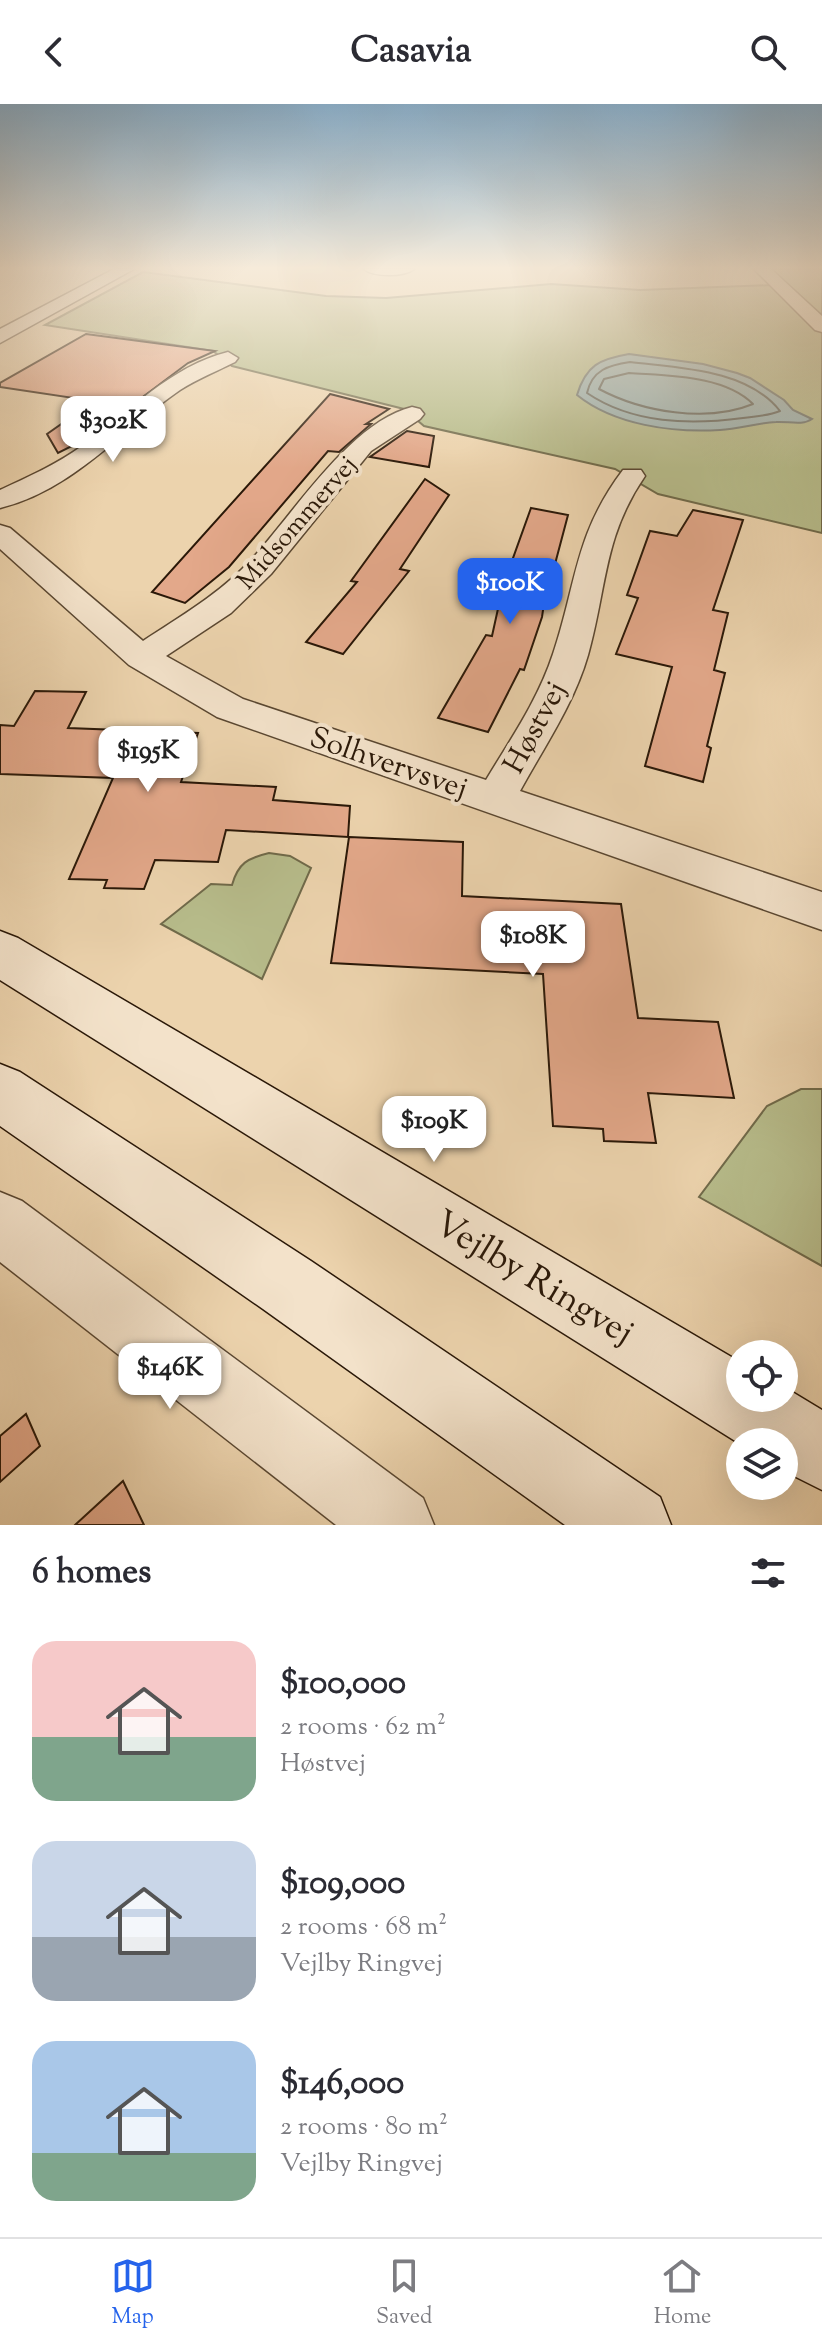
<!DOCTYPE html>
<meta charset="utf-8">
<style>
body{margin:0;font-family:"Sorts Mill Goudy",serif;background:#f7f7f7;color:#2b2b33;height:100vh;display:flex;flex-direction:column;font-size:30px;white-space:nowrap}
*{box-sizing:border-box;margin:0}
p{font-size:26px;color:#7c7c81}
.icon{flex:none;width:44px;height:44px;fill:none;stroke:currentColor;stroke-width:2;stroke-linecap:round;stroke-linejoin:round}
.map{position:relative;height:1421px;overflow:hidden}
.details{display:flex;flex-direction:column;background:#fff;flex:1}
.details>*{flex:none}
.controls{position:absolute;left:726px;top:1236px;display:grid;gap:16px}
.controls a{display:grid;place-items:center;width:72px;height:72px;border-radius:50%;background:#fff;box-shadow:0 8px 32px #0002;font-size:40px}
.price{position:absolute;translate:-50% -68px;padding:0 18px;border-radius:16px;background:#fff;color:#222;font-size:26px;line-height:52px;filter:drop-shadow(0 2px 4px #0008)}
.price::after{content:'';position:absolute;left:50%;top:48px;width:24px;height:18px;margin-left:-12px;background:inherit;clip-path:polygon(0 0,100% 0,50% 100%)}
.price.active{background:#2563eb;color:#fff}
ul{padding:0;list-style:none}
li{display:flex;align-items:center;gap:24px;height:200px;padding:0 32px}
li span{display:grid;place-items:center;flex:none;width:224px;height:160px;border-radius:24px;color:#555}
li>.icon{margin-inline-start:auto}
span .icon{width:96px;height:96px;fill:#fffc;stroke-width:1}
li b{font-size:34px}
h2{display:flex;justify-content:space-between;align-items:center;height:96px;padding:0 32px;font-size:34px}
header{display:flex;justify-content:space-between;align-items:center;height:104px;padding:0 32px;background:#fff;font-size:36px;font-weight:700}
.dock{display:flex;justify-content:space-around;align-items:center;height:112px;border-top:2px solid #e1e1e2;background:#fff;font-size:22px;color:#7c7c81}
.dock a{display:grid;justify-items:center;gap:4px}
.dock .active{color:#2563eb}
.map>svg:first-child{display:block}
.green{fill:#b7bc8b;stroke:#706a4a;stroke-width:2}
.water{fill:#9db5b5;stroke:#6f7670;stroke-width:2}
.lines{fill:none;stroke-linecap:round;stroke-linejoin:round}
.shore{stroke:#64665e;stroke-width:2}
.building{fill:#e3a88a;stroke:#2a1808;stroke-width:2}
.street-casing{stroke:#5a4731;stroke-width:3}
.secondary-casing{stroke:#2a1808;stroke-width:3}
.street{fill:#f3e2ca;fill-rule:evenodd}
.secondary{fill:#f3e2ca;fill-rule:evenodd}
.labels{text-anchor:middle;stroke-width:8;stroke-linejoin:round;paint-order:stroke}
.far-street-label{font-size:26px;fill:#2a1808;stroke:#f3e2ca}
.street-label{font-size:30px;fill:#2a1808;stroke:#f3e2ca}
.near-street-label{font-size:36px;fill:#2a1808;stroke:#f3e2ca}
</style>
<header><svg class="icon" aria-label="back" viewBox="0 0 24 24"><path d="M15 5l-7 7 7 7"/></svg>Casavia<svg class="icon" aria-label="search" viewBox="0 0 24 24"><circle cx="10" cy="10" r="6"/><path d="M15 15l6 6"/></svg></header>
<div class="map">
<svg width="822" height="1421" viewBox="0 0 822 1421">
<rect width="100%" height="100%" fill="#ecd3ad"/>
<filter id="stains"><feTurbulence type="fractalNoise" baseFrequency=".0025" numOctaves="4"/><feColorMatrix values="0 0 0 0 .2 0 0 0 0 .09 0 0 0 0 .02 0 0 0 .5 -.17"/></filter>
<radialGradient id="worn" r=".72"><stop offset=".6" stop-color="#630" stop-opacity="0"/><stop offset="1" stop-color="#630" stop-opacity=".3"/></radialGradient>
<g class="green">
<path d="M 768,165 L 822,165 L 822,215 Z"/>
<path d="M 143,168 L 326,192 L 386,194 L 551,180 L 640,186 L 773,181 L 822,225 L 822,429 L 658,390 L 615,365 L 424,322 L 404,305 L 232,262 L 213,247 L 45,221 Z"/>
<path d="M 269,749 L 290,752 L 311,764 L 262,875 L 161,820 L 211,780 L 232,781 C 238,759 248,754 269,749 Z"/>
<path d="M 801,985 L 822,985 L 822,1162 L 699,1093 L 767,1002 Z"/>
</g>
<path class="water" d="M 629,250 L 703,260 L 737,269 L 750,274 L 784,296 L 793,306 L 812,315 C 802,322 788,317 776,318 C 757,319 739,325 720,326 C 673,329 614,321 577,291 C 586,261 600,255 629,250 Z"/>
<g class="lines">
<g class="shore">
<path d="M 630,258 C 679,264 747,265 780,307 C 768,312 756,312 743,314 C 690,321 633,320 587,289 C 592,266 609,261 630,258 Z"/>
<path d="M 629,269 C 668,272 724,271 753,300 C 707,319 642,308 599,285 L 604,275 Z"/>
</g>
</g>
<g class="building">
<path d="M 86,230 L 215,247 L 188,259 L 88,334 L 58,349 L 47,330 L 94,297 L 0,283 L 0,279 Z"/>
<path d="M 330,290 L 389,305 L 366,320 L 371,320 L 339,348 L 328,347 L 229,463 L 185,499 L 152,488 Z"/>
<path d="M 407,327 L 434,332 L 429,363 L 370,353 Z"/>
<path d="M 425,375 L 449,391 L 400,465 L 409,467 L 343,550 L 306,538 L 357,478 L 351,477 Z"/>
<path d="M 531,404 L 568,411 L 555,460 L 550,459 L 542,513 L 524,566 L 520,565 L 488,628 L 438,614 L 486,531 L 492,532 L 503,482 Z"/>
<path d="M 693,406 L 743,416 L 713,506 L 728,509 L 714,566 L 725,569 L 707,642 L 711,644 L 703,678 L 645,662 L 672,563 L 616,550 L 638,494 L 627,491 L 650,427 L 677,432 Z"/>
<path d="M 35,587 L 86,588 L 68,624 L 198,629 L 181,678 L 276,683 L 273,696 L 350,702 L 348,733 L 226,726 L 218,758 L 155,756 L 144,785 L 104,784 L 107,776 L 69,775 L 113,674 L 0,670 L 0,621 L 14,622 Z"/>
<path d="M 349,733 L 463,738 L 462,792 L 621,800 L 638,914 L 718,918 L 734,994 L 648,989 L 656,1039 L 604,1037 L 603,1025 L 553,1022 L 543,870 L 331,859 Z"/>
<path d="M 26,1310 L 40,1342 L 0,1378 L 0,1332 Z"/>
<path d="M 123,1377 L 144,1421 L 75,1421 Z"/>
</g>
<g class="lines">
<defs>
<g id="street">
<path d="M 114,165 L 134,165 L 0,239 L 0,225 Z"/>
<path d="M 364,165 L 414,165 C 404,173 373,173 364,165 Z"/>
<path d="M 754,165 L 771,165 L 822,212 L 822,228 L 815,226 Z"/>
<path d="M 228,248 L 238,254 L 235,258 C 217,267 197,275 180,286 C 120,327 73,386 0,404 L 0,386 C 28,373 57,360 82,342 C 129,308 171,262 228,248 Z"/>
<path d="M 412,303 L 420,305 L 424,310 L 420,315 L 371,347 L 271,470 L 231,509 L 166,552 L 243,595 L 486,676 C 510,636 538,596 553,550 C 577,479 574,431 623,366 L 641,366 L 645,372 C 603,433 607,484 588,551 C 574,600 544,643 520,687 L 822,788 L 822,826 L 217,613 L 129,561 L 0,445 L 0,421 L 10,424 L 143,537 C 181,512 219,490 250,457 C 293,411 350,318 412,303 Z"/>
<path d="M 0,1088 L 22,1097 L 423,1394 L 434,1421 L 336,1421 L 0,1158 Z"/>
</g>
<g id="secondary">
<path d="M 0,827 L 18,834 L 740,1258 L 740,1294 L 784,1294 L 784,1283 L 822,1306 L 822,1386 L 784,1367 L 784,1338 L 740,1340 L 0,876 Z"/>
<path d="M 0,960 L 20,968 L 311,1157 L 660,1393 L 671,1421 L 565,1421 L 263,1205 L 0,1022 Z"/>
</g>
</defs>
<use href="#street" class="street-casing"/>
<use href="#secondary" class="secondary-casing"/>
<use href="#street" class="street"/>
<use href="#secondary" class="secondary"/>
</g>
<linearGradient id="sky" x2="0" y2="1"><stop stop-color="#8ab4d4"/><stop offset="0.45" stop-color="#f6ebda"/><stop offset="1" stop-color="#f6ebda" stop-opacity="0"/></linearGradient>
<rect width="822" height="364" fill="url(#sky)"/>
<g class="labels">
<g class="far-street-label">
<text transform="translate(296 418) rotate(-49)" y="9">Midsommervej</text>
</g>
<g class="street-label">
<text transform="translate(534 623) rotate(-62)" y="10">Høstvej</text>
<text transform="translate(389 658) rotate(19)" y="10">Solhvervsvej</text>
</g>
<g class="near-street-label">
<text transform="translate(535 1172) rotate(31)" y="13">Vejlby Ringvej</text>
</g>
</g>
<rect width="100%" height="100%" filter="url(#stains)"/>
<rect width="100%" height="100%" fill="url(#worn)"/>
</svg>
<div class="controls">
<a><svg class="icon" aria-label="locate" viewBox="0 0 24 24"><circle cx="12" cy="12" r="6"/><path d="M12 2v4M12 18v4M2 12h4M18 12h4"/></svg></a>
<a><svg class="icon" aria-label="layers" viewBox="0 0 24 24"><path d="M12 4l9 5-9 5-9-5zM3 14l9 5 9-5"/></svg></a>
</div>
<b class="price" style="left:113px;top:360px">$302K</b>
<b class="price active" style="left:510px;top:522px">$100K</b>
<b class="price" style="left:148px;top:690px">$195K</b>
<b class="price" style="left:533px;top:875px">$108K</b>
<b class="price" style="left:434px;top:1060px">$109K</b>
<b class="price" style="left:170px;top:1307px">$146K</b>
</div>
<section class="details">
<h2>6 homes<svg class="icon" aria-label="filters" viewBox="0 0 24 24"><path d="M4 7h16M4 17h16"/><circle cx="9" cy="7" r="2"/><circle cx="15" cy="17" r="2"/></svg></h2>
<ul>
<li><span style="background:linear-gradient(#f6c9c9 60%,#7fa58c 0)"><svg class="icon" aria-label="home" viewBox="0 0 24 24"><path d="M3 11l9-7 9 7M6 9v11h12V9"/></svg></span><div><b>$100,000</b><p>2 rooms · 62 m²</p><p>Høstvej</p></div></li>
<li><span style="background:linear-gradient(#c9d6e8 60%,#9aa5b1 0)"><svg class="icon" aria-label="home" viewBox="0 0 24 24"><path d="M3 11l9-7 9 7M6 9v11h12V9"/></svg></span><div><b>$109,000</b><p>2 rooms · 68 m²</p><p>Vejlby Ringvej</p></div></li>
<li><span style="background:linear-gradient(#a9c7e8 70%,#7fa58c 0)"><svg class="icon" aria-label="home" viewBox="0 0 24 24"><path d="M3 11l9-7 9 7M6 9v11h12V9"/></svg></span><div><b>$146,000</b><p>2 rooms · 80 m²</p><p>Vejlby Ringvej</p></div></li>
</ul>
</section>
<nav class="dock">
<a class="active"><svg class="icon" aria-label="map" viewBox="0 0 24 24"><path d="M3 6l6-2 6 2 6-2v14l-6 2-6-2-6 2zM9 4v14M15 6v14"/></svg>Map</a>
<a><svg class="icon" aria-label="saved" viewBox="0 0 24 24"><path d="M7 4h10v16l-5-4-5 4z"/></svg>Saved</a>
<a><svg class="icon" aria-label="home" viewBox="0 0 24 24"><path d="M3 11l9-7 9 7M6 9v11h12V9"/></svg>Home</a>
</nav>
